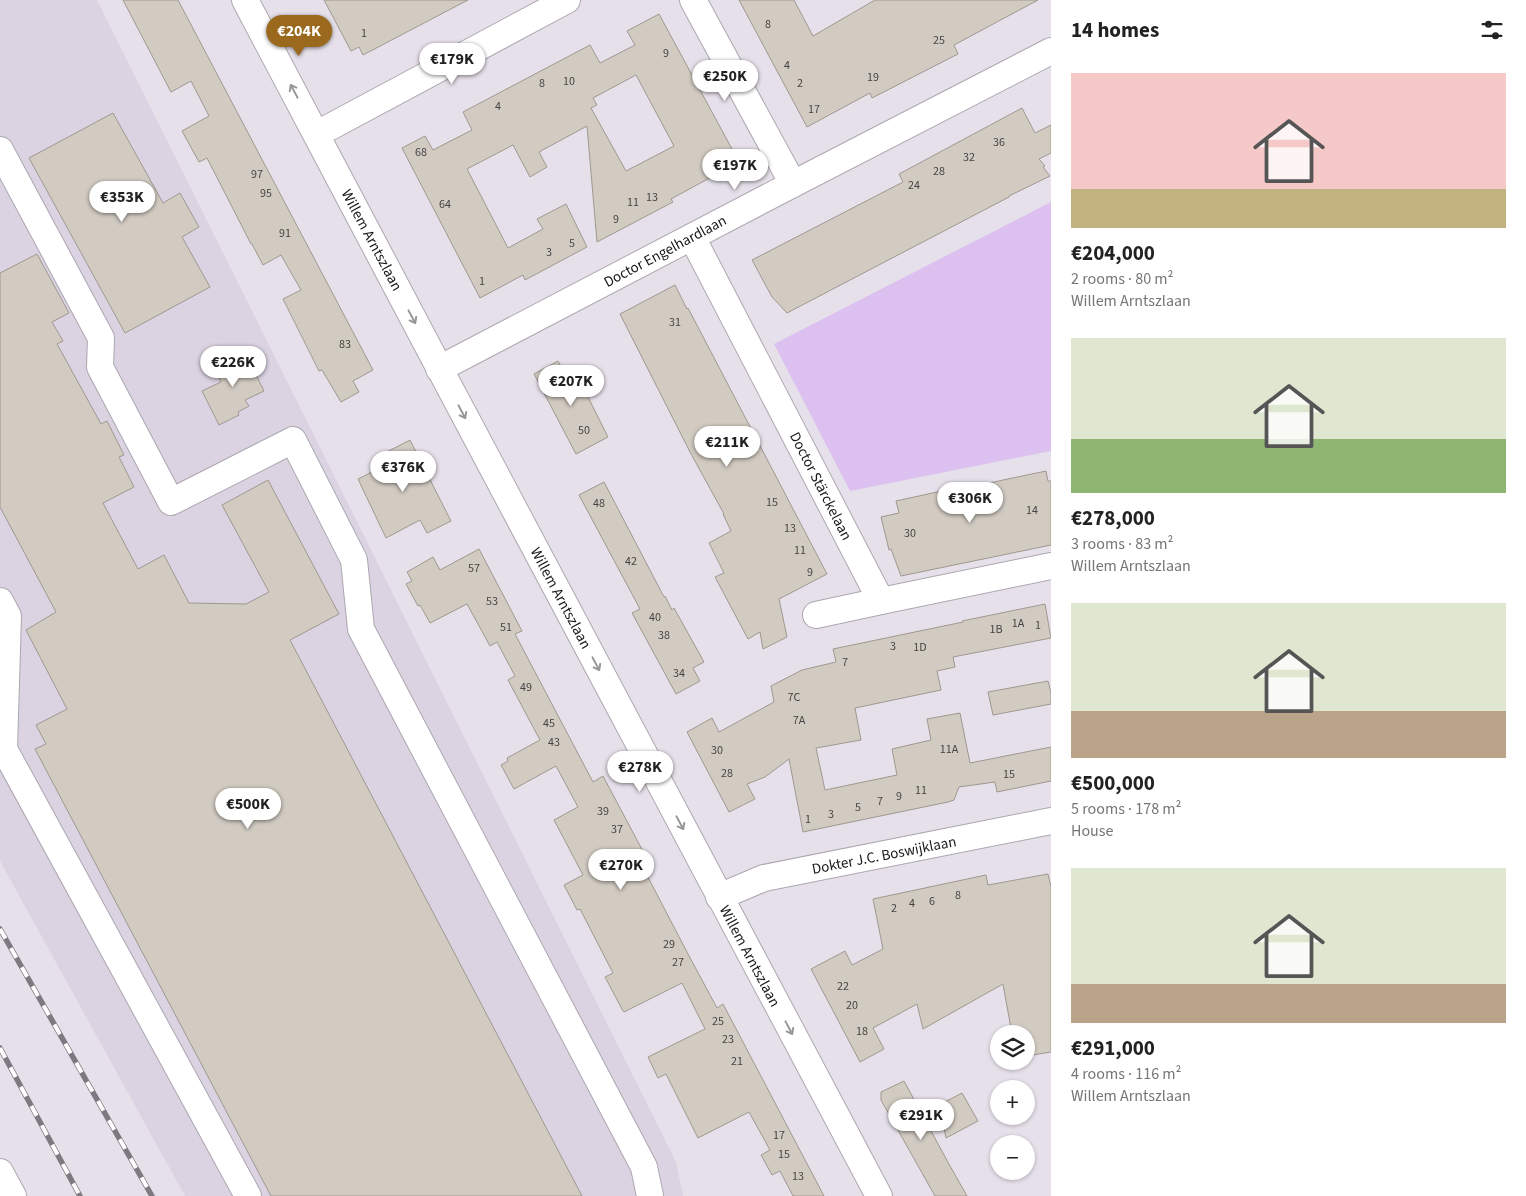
<!DOCTYPE html>
<meta charset="utf-8">
<style>
body{margin:0;font-family:"Source Sans 3",sans-serif;background:#f2f2f2;color:#222;height:100vh;display:flex;flex-direction:column;font-size:19px;white-space:nowrap}
*{box-sizing:border-box;margin:0}
p{font-size:16px;color:#767676}
.icon{flex:none;width:28px;height:28px;fill:none;stroke:currentColor;stroke-width:2;stroke-linecap:round;stroke-linejoin:round}
.map{position:relative;flex:1;overflow:hidden}
.drawer{display:flex;flex-direction:column;background:#fff;width:475px}
.drawer>*{flex:none}
.buttons{position:absolute;left:990px;top:1025px;display:grid;gap:10px}
.buttons a{display:grid;place-items:center;width:45px;height:45px;border-radius:50%;background:#fff;box-shadow:0 1px 4px #0004;font-size:25px}
.price{position:absolute;translate:-50% -42px;padding:0 11px;border-radius:18px;background:#fff;color:#222;font-size:16px;line-height:32px;filter:drop-shadow(0 1px 2px #0008)}
.price::after{content:'';position:absolute;left:50%;top:30px;width:15px;height:11px;margin-left:-8px;background:inherit;clip-path:polygon(0 0,100% 0,50% 100%)}
.price.current{background:#9b691e;color:#fff}
ul{padding:0;list-style:none}
li{display:grid;align-content:center;gap:10px;height:265px;padding:0 20px}
li span{display:grid;place-items:center;height:155px;border-radius:0px;color:#555}
li>.icon{margin-inline-start:auto}
span .icon{width:90px;height:90px;fill:#fffc;stroke-width:1}
li b{font-size:21px}
h2{display:flex;justify-content:space-between;align-items:center;height:60px;padding:0 20px;font-size:21px}
main{display:flex;flex:1;min-height:0}
.map>svg:first-child{display:block}
.built{fill:#dbd2e2}
.green{fill:#dcc0f0}
.building{fill:#d2cbc2;stroke:#9f9890;fill-rule:evenodd}
.lines{fill:none;stroke-linecap:round;stroke-linejoin:round}
.minor-casing{stroke:#aca7b0;stroke-width:28}
.minor{stroke:#fff;stroke-width:26}
.rail-casing{stroke:#7d7980;stroke-width:5.5}
.rail{stroke:#fff;stroke-width:4;stroke-dasharray:11;stroke-linecap:butt}
.oneway{stroke:#979798}
.labels{text-anchor:middle;stroke-width:4;stroke-linejoin:round;paint-order:stroke}
.number-label{font-size:12px;fill:#464444}
.street-label{font-size:15px;fill:#18171a;stroke:#fff}
</style>
<main>
<div class="map">
<svg width="1051" height="1196" viewBox="0 0 1051 1196">
<rect width="100%" height="100%" fill="#e6e0ea"/>
<path class="built" d="M 0,0 L 97,0 L 676,1162 L 683,1196 L 185,1196 L 0,861 Z"/>
<path class="green" d="M 1051,202 L 1051,451 L 850,491 L 774,344 Z"/>
<g class="building">
<path d="M 123,0 L 178,0 L 373,370 L 353,381 L 359,392 L 341,402 L 322,370 L 319,371 L 283,299 L 301,290 L 281,255 L 263,265 L 252,244 L 251,244 L 207,158 L 199,162 L 182,131 L 209,116 L 191,81 L 171,92 Z"/>
<path d="M 324,0 L 468,0 L 363,55 L 359,47 L 351,51 Z"/>
<path d="M 739,0 L 794,0 L 813,36 L 875,0 L 1038,0 L 954,45 L 958,54 L 872,98 L 870,93 L 807,127 Z"/>
<path d="M 659,14 L 739,162 L 671,199 L 673,202 L 597,242 L 587,126 L 539,152 L 547,167 L 530,177 L 513,145 L 467,169 L 508,248 L 543,229 L 537,219 L 566,204 L 587,247 L 525,280 L 523,275 L 480,298 L 402,148 L 425,136 L 433,150 L 472,130 L 463,112 L 590,45 L 600,63 L 635,45 L 627,31 ZM 636,75 L 674,146 L 626,171 L 591,108 L 597,105 L 593,98 Z"/>
<path d="M 1022,108 L 1035,133 L 1051,125 L 1051,153 L 1039,159 L 1045,166 L 1043,167 L 1050,176 L 1009,196 L 1009,197 L 787,313 L 772,297 L 752,260 L 903,182 L 899,174 Z"/>
<path d="M 113,113 L 163,203 L 180,193 L 199,227 L 182,237 L 210,287 L 125,333 L 29,158 Z"/>
<path d="M 37,254 L 69,313 L 52,322 L 63,341 L 57,344 L 101,424 L 107,421 L 124,455 L 119,457 L 134,487 L 103,503 L 138,569 L 164,555 L 189,603 L 246,604 L 269,592 L 222,505 L 268,480 L 339,614 L 290,640 L 582,1196 L 271,1196 L 35,749 L 46,744 L 36,725 L 67,709 L 26,630 L 56,612 L 0,507 L 0,273 Z"/>
<path d="M 675,285 L 687,309 L 688,308 L 827,574 L 779,599 L 787,637 L 763,649 L 760,632 L 748,639 L 715,577 L 724,573 L 709,543 L 731,531 L 723,514 L 724,514 L 690,452 L 620,314 Z"/>
<path d="M 243,349 L 264,391 L 245,400 L 249,406 L 238,412 L 239,415 L 219,425 L 202,391 L 221,382 L 214,370 L 226,365 L 223,359 Z"/>
<path d="M 558,361 L 565,374 L 574,369 L 608,437 L 576,454 L 534,374 Z"/>
<path d="M 410,440 L 451,521 L 427,533 L 420,520 L 386,538 L 358,479 L 382,467 L 377,457 Z"/>
<path d="M 1046,471 L 1048,481 L 1051,481 L 1051,545 L 901,576 L 891,549 L 889,550 L 881,517 L 899,513 L 896,501 L 969,485 L 970,487 Z"/>
<path d="M 604,482 L 664,597 L 665,596 L 672,610 L 674,608 L 704,662 L 693,668 L 700,681 L 676,694 L 632,613 L 640,609 L 579,495 Z"/>
<path d="M 479,549 L 522,631 L 515,634 L 593,782 L 603,776 L 646,857 L 639,860 L 688,954 L 717,1008 L 723,1004 L 824,1196 L 793,1196 L 780,1171 L 772,1175 L 761,1155 L 770,1150 L 749,1112 L 698,1138 L 666,1074 L 658,1078 L 648,1057 L 705,1029 L 682,983 L 624,1012 L 623,1011 L 605,977 L 613,973 L 580,909 L 577,910 L 564,885 L 583,875 L 554,820 L 578,807 L 556,766 L 514,789 L 501,765 L 508,761 L 507,758 L 540,740 L 508,680 L 515,676 L 497,642 L 490,646 L 467,604 L 430,623 L 420,605 L 418,606 L 406,584 L 412,581 L 407,572 L 433,557 L 440,570 Z"/>
<path d="M 1045,604 L 1051,638 L 953,657 L 955,667 L 937,671 L 941,690 L 855,708 L 861,740 L 816,748 L 825,790 L 897,775 L 892,749 L 931,740 L 927,719 L 960,713 L 970,763 L 1051,747 L 1051,781 L 997,792 L 995,782 L 959,787 L 954,800 L 948,802 L 803,832 L 789,759 L 765,777 L 747,784 L 755,799 L 729,812 L 687,732 L 712,718 L 719,732 L 774,702 L 771,686 L 802,670 L 836,662 L 833,649 L 963,622 L 962,621 Z"/>
<path d="M 1048,681 L 1051,693 L 1051,704 L 993,715 L 988,692 Z"/>
<path d="M 1048,874 L 1051,887 L 1051,1052 L 1033,1055 L 1032,1052 L 1026,1053 L 1026,1034 L 1012,1034 L 1003,984 L 923,1029 L 917,1004 L 873,1028 L 884,1049 L 860,1062 L 811,969 L 845,951 L 852,965 L 883,949 L 873,899 L 986,875 L 988,885 Z"/>
<path d="M 904,1081 L 950,1166 L 967,1196 L 935,1196 L 881,1100 L 881,1092 Z"/>
<path d="M 962,1093 L 978,1121 L 946,1138 L 939,1105 Z"/>
</g>
<g class="lines">
<defs>
<g id="minor">
<path d="M 245,0 C 311,124 376,249 442,373 C 587,648 732,923 879,1196"/>
<path d="M 693,0 L 793,184"/>
<path d="M 317,134 L 567,0"/>
<path d="M 0,150 L 101,338 L 100,367 L 171,502 L 293,440 L 354,560 L 361,629 L 644,1167 L 650,1196"/>
<path d="M 692,237 L 881,601 L 1051,566"/>
<path d="M 439,369 L 793,184 L 1051,51"/>
<path d="M 0,601 L 8,616 L 4,749 L 248,1196"/>
<path d="M 816,615 L 881,601"/>
<path d="M 719,897 L 764,878 L 1051,821"/>
<path d="M 0,1172 L 13,1196"/>
</g>
</defs>
<use href="#minor" class="minor-casing"/>
<use href="#minor" class="minor"/>
<defs>
<g id="rail">
<path d="M 0,929 L 152,1196"/>
<path d="M 0,1048 L 80,1196"/>
</g>
</defs>
<use href="#rail" class="rail-casing"/>
<use href="#rail" class="rail"/>
</g>
<defs><path id="oneway-shaft" d="M-6 0H5M1.5-3L5.5 0L1.5 3" fill="none" stroke-width="1.6" stroke-linecap="round" stroke-linejoin="round" transform="scale(1.25)"/></defs>
<g class="oneway">
<use href="#oneway-shaft" transform="translate(294 91) rotate(-118)"/>
<use href="#oneway-shaft" transform="translate(412 317) rotate(62)"/>
<use href="#oneway-shaft" transform="translate(462 412) rotate(62)"/>
<use href="#oneway-shaft" transform="translate(596 664) rotate(62)"/>
<use href="#oneway-shaft" transform="translate(680 823) rotate(62)"/>
<use href="#oneway-shaft" transform="translate(789 1028) rotate(62)"/>
</g>
<g class="labels">
<g class="number-label">
<text x="768" y="28">8</text>
<text x="364" y="37">1</text>
<text x="939" y="44">25</text>
<text x="666" y="57">9</text>
<text x="787" y="69">4</text>
<text x="873" y="81">19</text>
<text x="569" y="85">10</text>
<text x="542" y="87">8</text>
<text x="800" y="87">2</text>
<text x="498" y="110">4</text>
<text x="814" y="113">17</text>
<text x="999" y="146">36</text>
<text x="421" y="156">68</text>
<text x="969" y="161">32</text>
<text x="939" y="175">28</text>
<text x="257" y="178">97</text>
<text x="914" y="189">24</text>
<text x="266" y="197">95</text>
<text x="652" y="201">13</text>
<text x="633" y="206">11</text>
<text x="445" y="208">64</text>
<text x="616" y="223">9</text>
<text x="285" y="237">91</text>
<text x="572" y="247">5</text>
<text x="549" y="256">3</text>
<text x="482" y="285">1</text>
<text x="675" y="326">31</text>
<text x="345" y="348">83</text>
<text x="584" y="434">50</text>
<text x="772" y="506">15</text>
<text x="599" y="507">48</text>
<text x="1032" y="514">14</text>
<text x="790" y="532">13</text>
<text x="910" y="537">30</text>
<text x="800" y="554">11</text>
<text x="631" y="565">42</text>
<text x="474" y="572">57</text>
<text x="810" y="576">9</text>
<text x="492" y="605">53</text>
<text x="655" y="621">40</text>
<text x="1018" y="627">1A</text>
<text x="1038" y="629">1</text>
<text x="506" y="631">51</text>
<text x="996" y="633">1B</text>
<text x="664" y="639">38</text>
<text x="893" y="650">3</text>
<text x="920" y="651">1D</text>
<text x="845" y="666">7</text>
<text x="679" y="677">34</text>
<text x="526" y="691">49</text>
<text x="794" y="701">7C</text>
<text x="799" y="724">7A</text>
<text x="549" y="727">45</text>
<text x="554" y="746">43</text>
<text x="949" y="753">11A</text>
<text x="717" y="754">30</text>
<text x="727" y="777">28</text>
<text x="1009" y="778">15</text>
<text x="921" y="794">11</text>
<text x="899" y="800">9</text>
<text x="880" y="805">7</text>
<text x="858" y="811">5</text>
<text x="603" y="815">39</text>
<text x="831" y="818">3</text>
<text x="808" y="823">1</text>
<text x="617" y="833">37</text>
<text x="958" y="899">8</text>
<text x="932" y="905">6</text>
<text x="912" y="907">4</text>
<text x="894" y="912">2</text>
<text x="669" y="948">29</text>
<text x="678" y="966">27</text>
<text x="843" y="990">22</text>
<text x="852" y="1009">20</text>
<text x="718" y="1025">25</text>
<text x="862" y="1035">18</text>
<text x="728" y="1043">23</text>
<text x="737" y="1065">21</text>
<text x="779" y="1139">17</text>
<text x="784" y="1158">15</text>
<text x="798" y="1180">13</text>
</g>
<g class="street-label">
<text transform="translate(372 240) rotate(62)" y="5">Willem Arntszlaan</text>
<text transform="translate(665 251) rotate(-28)" y="5">Doctor Engelhardlaan</text>
<text transform="translate(821 486) rotate(63)" y="5">Doctor Stärckelaan</text>
<text transform="translate(561 598) rotate(62)" y="5">Willem Arntszlaan</text>
<text transform="translate(884 855) rotate(-11)" y="5">Dokter J.C. Boswijklaan</text>
<text transform="translate(750 956) rotate(62)" y="5">Willem Arntszlaan</text>
</g>
</g>
</svg>
<div class="buttons">
<a><svg class="icon" aria-label="layers" viewBox="0 0 24 24"><path d="M12 4l9 5-9 5-9-5zM3 14l9 5 9-5"/></svg></a>
<a>+</a>
<a>−</a>
</div>
<b class="price current" style="left:299px;top:57px">€204K</b>
<b class="price" style="left:452px;top:85px">€179K</b>
<b class="price" style="left:725px;top:102px">€250K</b>
<b class="price" style="left:735px;top:191px">€197K</b>
<b class="price" style="left:122px;top:223px">€353K</b>
<b class="price" style="left:233px;top:388px">€226K</b>
<b class="price" style="left:571px;top:407px">€207K</b>
<b class="price" style="left:727px;top:468px">€211K</b>
<b class="price" style="left:403px;top:493px">€376K</b>
<b class="price" style="left:970px;top:524px">€306K</b>
<b class="price" style="left:640px;top:793px">€278K</b>
<b class="price" style="left:248px;top:830px">€500K</b>
<b class="price" style="left:621px;top:891px">€270K</b>
<b class="price" style="left:921px;top:1141px">€291K</b>
</div>
<section class="drawer">
<h2>14 homes<svg class="icon" aria-label="filters" viewBox="0 0 24 24"><path d="M4 7h16M4 17h16"/><circle cx="9" cy="7" r="2"/><circle cx="15" cy="17" r="2"/></svg></h2>
<ul>
<li><span style="background:linear-gradient(#f6c9c9 75%,#c2b280 0)"><svg class="icon" aria-label="home" viewBox="0 0 24 24"><path d="M3 11l9-7 9 7M6 9v11h12V9"/></svg></span><div><b>€204,000</b><p>2 rooms · 80 m²</p><p>Willem Arntszlaan</p></div></li>
<li><span style="background:linear-gradient(#dfe7d0 65%,#8fb573 0)"><svg class="icon" aria-label="home" viewBox="0 0 24 24"><path d="M3 11l9-7 9 7M6 9v11h12V9"/></svg></span><div><b>€278,000</b><p>3 rooms · 83 m²</p><p>Willem Arntszlaan</p></div></li>
<li><span style="background:linear-gradient(#dfe7d0 70%,#b9a48a 0)"><svg class="icon" aria-label="home" viewBox="0 0 24 24"><path d="M3 11l9-7 9 7M6 9v11h12V9"/></svg></span><div><b>€500,000</b><p>5 rooms · 178 m²</p><p>House</p></div></li>
<li><span style="background:linear-gradient(#dfe7d0 75%,#b9a48a 0)"><svg class="icon" aria-label="home" viewBox="0 0 24 24"><path d="M3 11l9-7 9 7M6 9v11h12V9"/></svg></span><div><b>€291,000</b><p>4 rooms · 116 m²</p><p>Willem Arntszlaan</p></div></li>
</ul>
</section>
</main>
